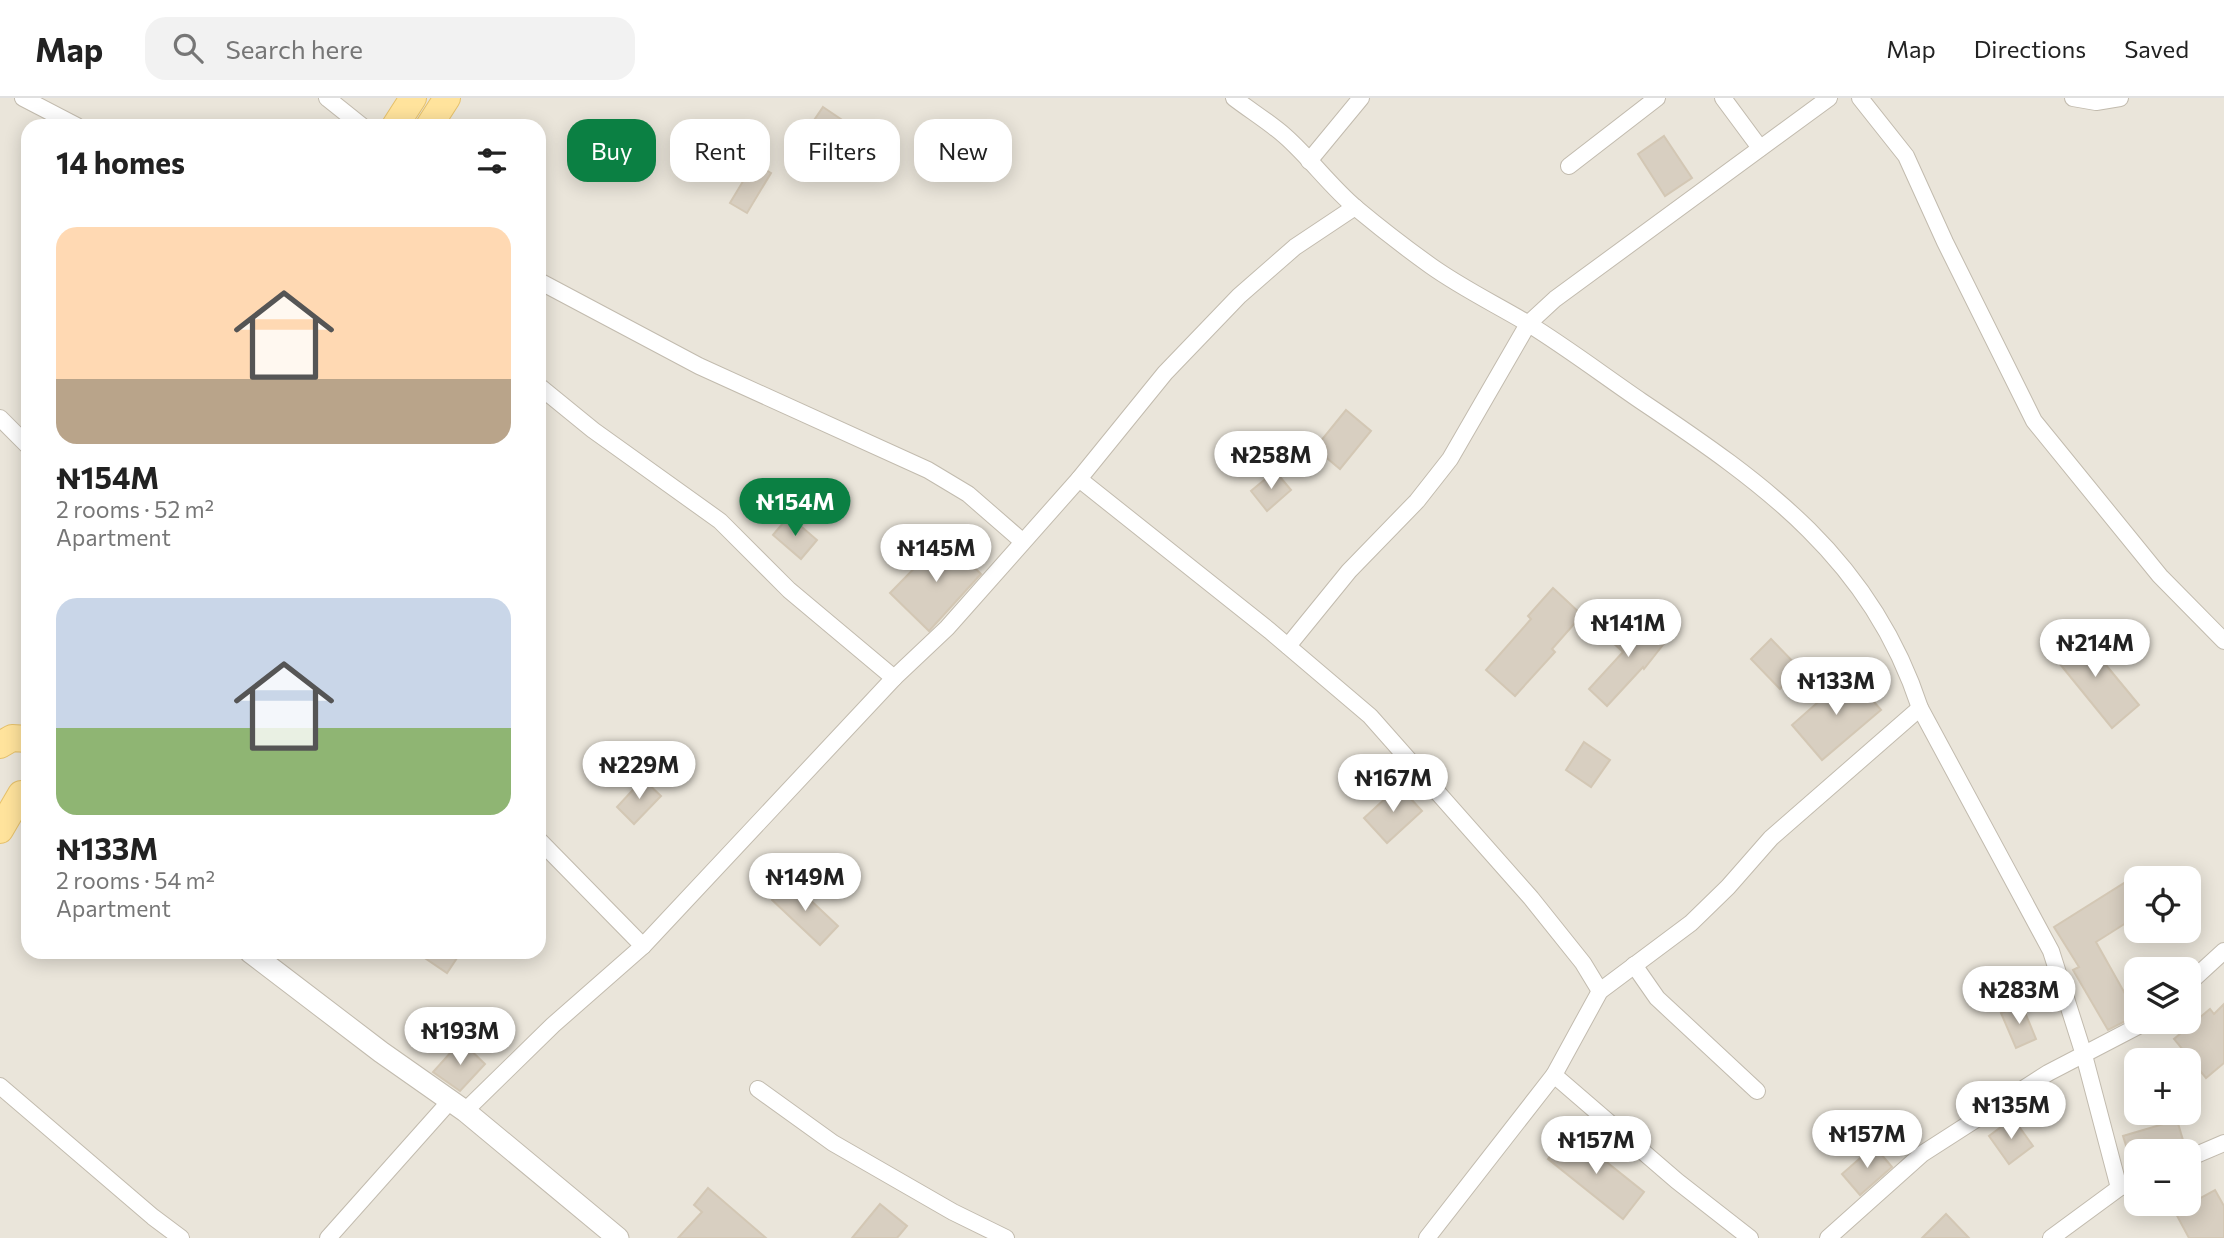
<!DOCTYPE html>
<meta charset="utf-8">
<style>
body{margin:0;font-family:Commissioner,sans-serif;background:#f2f2f2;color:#222;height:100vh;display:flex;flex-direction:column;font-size:26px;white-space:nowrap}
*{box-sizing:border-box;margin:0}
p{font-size:23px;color:#767676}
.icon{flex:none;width:38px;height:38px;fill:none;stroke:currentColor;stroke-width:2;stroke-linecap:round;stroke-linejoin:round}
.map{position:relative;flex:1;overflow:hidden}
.side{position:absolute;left:21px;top:21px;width:525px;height:840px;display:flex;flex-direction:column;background:#fff;border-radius:21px;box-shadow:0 4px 18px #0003}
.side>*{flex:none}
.top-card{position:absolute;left:567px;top:21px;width:665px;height:63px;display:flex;gap:14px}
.tools{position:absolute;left:2124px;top:768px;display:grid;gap:14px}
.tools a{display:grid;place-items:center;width:77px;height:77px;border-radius:14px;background:#fff;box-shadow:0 4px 18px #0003;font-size:35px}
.price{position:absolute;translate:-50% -60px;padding:0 16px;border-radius:24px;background:#fff;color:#222;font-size:23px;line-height:46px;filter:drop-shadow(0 2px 4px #0008)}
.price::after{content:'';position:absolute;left:50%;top:42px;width:21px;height:16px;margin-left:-10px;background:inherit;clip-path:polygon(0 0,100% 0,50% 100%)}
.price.current{background:#0b8043;color:#fff}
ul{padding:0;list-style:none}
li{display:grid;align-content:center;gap:14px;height:371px;padding:0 35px}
li span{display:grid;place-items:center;height:217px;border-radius:21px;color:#555}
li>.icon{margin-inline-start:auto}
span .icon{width:126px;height:126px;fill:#fffc;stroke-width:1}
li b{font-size:30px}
h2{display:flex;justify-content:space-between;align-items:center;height:84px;padding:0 35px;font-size:30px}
.pill{padding:0 24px;border-radius:21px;background:#fff;box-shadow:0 4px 18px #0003;font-size:24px;line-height:63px}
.pill.current{background:#0b8043;color:#fff}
header{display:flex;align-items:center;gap:42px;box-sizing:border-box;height:98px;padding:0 35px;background:#fff;border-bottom:2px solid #e0e0e0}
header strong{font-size:33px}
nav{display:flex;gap:38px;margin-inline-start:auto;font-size:24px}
.search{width:490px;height:63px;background:#f2f2f2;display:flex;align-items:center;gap:18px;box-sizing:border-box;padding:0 24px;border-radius:21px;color:#767676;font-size:26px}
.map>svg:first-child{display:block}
.residential{fill:#eae5da;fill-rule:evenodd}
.building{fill:#d8cfc1;stroke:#d3c7b4;stroke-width:2}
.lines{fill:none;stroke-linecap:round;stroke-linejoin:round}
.minor-casing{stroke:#c2bbae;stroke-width:18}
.tertiary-casing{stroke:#c2bbae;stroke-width:23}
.primary-casing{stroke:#e6c16a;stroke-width:28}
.minor{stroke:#fff;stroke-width:16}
.tertiary{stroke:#fff;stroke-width:21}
.primary{stroke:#ffe39c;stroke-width:26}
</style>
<header>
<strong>Map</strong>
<div class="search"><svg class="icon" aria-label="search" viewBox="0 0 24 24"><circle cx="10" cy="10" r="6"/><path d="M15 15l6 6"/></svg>Search here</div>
<nav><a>Map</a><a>Directions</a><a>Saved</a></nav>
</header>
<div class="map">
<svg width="2224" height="1140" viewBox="0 0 2224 1140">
<rect width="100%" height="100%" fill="#f6f3ec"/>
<path class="residential" d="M 0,0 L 2224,0 L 2224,1140 L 0,1140 ZM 28,28 L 539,28 L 539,854 L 28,854 ZM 2137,780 L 2189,780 L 2189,833 L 2137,833 ZM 2137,872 L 2189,872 L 2189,924 L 2137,924 ZM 2137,962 L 2189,962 L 2189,1015 L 2137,1015 ZM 2137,1054 L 2189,1054 L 2189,1106 L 2137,1106 Z"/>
<g class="building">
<path d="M 823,9 L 857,32 L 833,66 L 800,43 Z"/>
<path d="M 1664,38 L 1692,80 L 1665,98 L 1638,56 Z"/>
<path d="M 754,65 L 771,75 L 747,115 L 730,105 Z"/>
<path d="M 1346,312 L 1371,333 L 1340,371 L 1315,350 Z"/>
<path d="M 1275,373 L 1291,392 L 1267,413 L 1251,393 Z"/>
<path d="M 789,418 L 817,442 L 801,461 L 773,437 Z"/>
<path d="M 944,440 L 981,476 L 929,533 L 890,495 Z"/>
<path d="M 1553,490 L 1582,517 L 1552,551 L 1555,554 L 1515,598 L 1486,572 L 1531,521 L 1528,518 Z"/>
<path d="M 1633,517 L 1666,543 L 1644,571 L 1643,569 L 1607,608 L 1589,591 L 1623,554 L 1612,544 Z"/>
<path d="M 2077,532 L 2139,607 L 2112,630 L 2051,555 Z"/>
<path d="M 1771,541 L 1800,571 L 1780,591 L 1751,561 Z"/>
<path d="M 1850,576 L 1881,612 L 1822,662 L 1792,627 Z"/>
<path d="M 1584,644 L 1610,662 L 1591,689 L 1566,672 Z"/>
<path d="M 643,681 L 661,698 L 634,726 L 617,709 Z"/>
<path d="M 1399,688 L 1422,713 L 1387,745 L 1364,720 Z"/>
<path d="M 789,782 L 838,828 L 820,847 L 772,802 Z"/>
<path d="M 2129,782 L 2137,795 L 2137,818 L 2096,844 L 2137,917 L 2108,932 L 2073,872 L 2079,869 L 2054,829 Z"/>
<path d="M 416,854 L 461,854 L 447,875 Z"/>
<path d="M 2224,906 L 2224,965 L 2206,980 L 2174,941 L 2210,911 L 2214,916 Z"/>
<path d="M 2022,907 L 2036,941 L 2016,950 L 2001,915 Z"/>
<path d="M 461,943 L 485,966 L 460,993 L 433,974 Z"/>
<path d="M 2013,1020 L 2033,1048 L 2009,1066 L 1989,1038 Z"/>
<path d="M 2177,1022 L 2185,1049 L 2171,1054 L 2128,1054 L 2123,1038 Z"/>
<path d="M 1569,1034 L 1644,1094 L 1623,1121 L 1548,1061 Z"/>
<path d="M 1874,1048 L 1892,1069 L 1860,1097 L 1842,1076 Z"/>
<path d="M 708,1090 L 766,1140 L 678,1140 L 702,1114 L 694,1107 Z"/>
<path d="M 2215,1092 L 2224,1108 L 2224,1140 L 2189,1140 L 2175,1114 Z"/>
<path d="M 880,1106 L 907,1128 L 897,1140 L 852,1140 Z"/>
<path d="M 1946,1116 L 1969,1140 L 1922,1140 Z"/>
</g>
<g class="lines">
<defs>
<g id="minor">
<path d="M 23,0 L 77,28"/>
<path d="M 327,0 L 362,28"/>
<path d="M 1234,0 C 1251,13 1269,24 1285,38 C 1310,60 1330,88 1356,110 C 1380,130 1406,150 1431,168 C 1462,190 1495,206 1527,225 C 1566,249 1603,277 1641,303 C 1765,386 1871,461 1920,610 L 2051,853 L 2084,957 L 2119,1090"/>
<path d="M 1723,0 L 1760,50"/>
<path d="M 1860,0 L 1906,58 L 1945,144 L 2034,323 L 2160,478 L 2224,543"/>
<path d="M 2073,0 L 2096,4 L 2120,0"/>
<path d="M 1309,63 L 1361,0"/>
<path d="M 1569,68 L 1657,0"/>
<path d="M 539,183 L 699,268 L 928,372 L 968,396 L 1022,443"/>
<path d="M 539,288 L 593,332 L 720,423 L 789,492 L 894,580"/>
<path d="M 0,320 L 28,348"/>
<path d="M 1079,381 L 1270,533 L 1370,618 L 1531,800 L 1583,865 L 1600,893"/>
<path d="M 1288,548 L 1349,473 L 1417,403 L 1450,361 L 1528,226 L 1555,201 L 1829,0"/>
<path d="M 539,742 L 643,848"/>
<path d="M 1634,867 L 1657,900 L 1757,993"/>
<path d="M 2189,885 L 2224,853"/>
<path d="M 1554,977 L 1677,1083 L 1750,1140"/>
<path d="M 0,988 L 153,1119 L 181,1140"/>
<path d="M 758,991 L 833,1045 L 953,1114 L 1006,1140"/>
<path d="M 465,1013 L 553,927 L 643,848 L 894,580 L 947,530 L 1079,381 L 1165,275 L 1239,198 L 1295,149 L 1355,109"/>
<path d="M 2189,1060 L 2224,1045"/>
<path d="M 328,1140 L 450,1003"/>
<path d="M 1427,1140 L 1554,977 L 1600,893 L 1691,825 L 1728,789 L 1771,740 L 1920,610"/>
<path d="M 1828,1140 L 1922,1056 L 2048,975 L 2146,924"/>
<path d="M 2051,1140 L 2119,1090 L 2137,1082"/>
</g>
<path id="tertiary" d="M 250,854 L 381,954 L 465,1013 L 618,1140"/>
<g id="primary">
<path d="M 395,28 L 413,0"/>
<path d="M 429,28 L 447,0"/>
<path d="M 0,647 L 12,640 L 28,641"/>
<path d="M 0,732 L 21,696"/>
</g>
</defs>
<use href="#minor" class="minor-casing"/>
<use href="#tertiary" class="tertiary-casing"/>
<use href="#primary" class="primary-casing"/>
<use href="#minor" class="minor"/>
<use href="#tertiary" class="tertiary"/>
<use href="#primary" class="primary"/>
</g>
</svg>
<div class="tools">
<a><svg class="icon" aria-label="locate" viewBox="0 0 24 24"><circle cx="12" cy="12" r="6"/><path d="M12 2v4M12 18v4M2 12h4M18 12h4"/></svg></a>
<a><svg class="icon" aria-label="layers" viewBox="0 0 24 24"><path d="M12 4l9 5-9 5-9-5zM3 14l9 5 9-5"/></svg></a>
<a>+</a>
<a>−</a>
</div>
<b class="price" style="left:1271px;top:393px">₦258M</b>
<b class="price current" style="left:795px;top:440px">₦154M</b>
<b class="price" style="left:936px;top:486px">₦145M</b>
<b class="price" style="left:1628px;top:561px">₦141M</b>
<b class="price" style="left:2095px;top:581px">₦214M</b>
<b class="price" style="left:1836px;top:619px">₦133M</b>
<b class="price" style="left:639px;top:703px">₦229M</b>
<b class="price" style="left:1393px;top:716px">₦167M</b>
<b class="price" style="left:805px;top:815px">₦149M</b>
<b class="price" style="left:2019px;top:928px">₦283M</b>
<b class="price" style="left:460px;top:969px">₦193M</b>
<b class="price" style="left:2011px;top:1043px">₦135M</b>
<b class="price" style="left:1867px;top:1072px">₦157M</b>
<b class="price" style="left:1596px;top:1078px">₦157M</b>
<div class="top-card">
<a class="pill current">Buy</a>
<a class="pill">Rent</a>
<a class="pill">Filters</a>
<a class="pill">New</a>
</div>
<section class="side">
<h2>14 homes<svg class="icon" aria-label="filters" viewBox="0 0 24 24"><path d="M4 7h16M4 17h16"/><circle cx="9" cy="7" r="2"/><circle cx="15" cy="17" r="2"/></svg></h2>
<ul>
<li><span style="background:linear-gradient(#ffd9b3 70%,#b9a48a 0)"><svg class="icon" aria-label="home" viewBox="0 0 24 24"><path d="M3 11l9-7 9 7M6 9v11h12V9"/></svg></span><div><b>₦154M</b><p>2 rooms · 52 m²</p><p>Apartment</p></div></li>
<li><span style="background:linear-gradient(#c9d6e8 60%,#8fb573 0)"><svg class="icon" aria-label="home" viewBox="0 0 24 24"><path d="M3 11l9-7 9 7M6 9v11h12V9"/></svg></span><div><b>₦133M</b><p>2 rooms · 54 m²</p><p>Apartment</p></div></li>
</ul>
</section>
</div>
